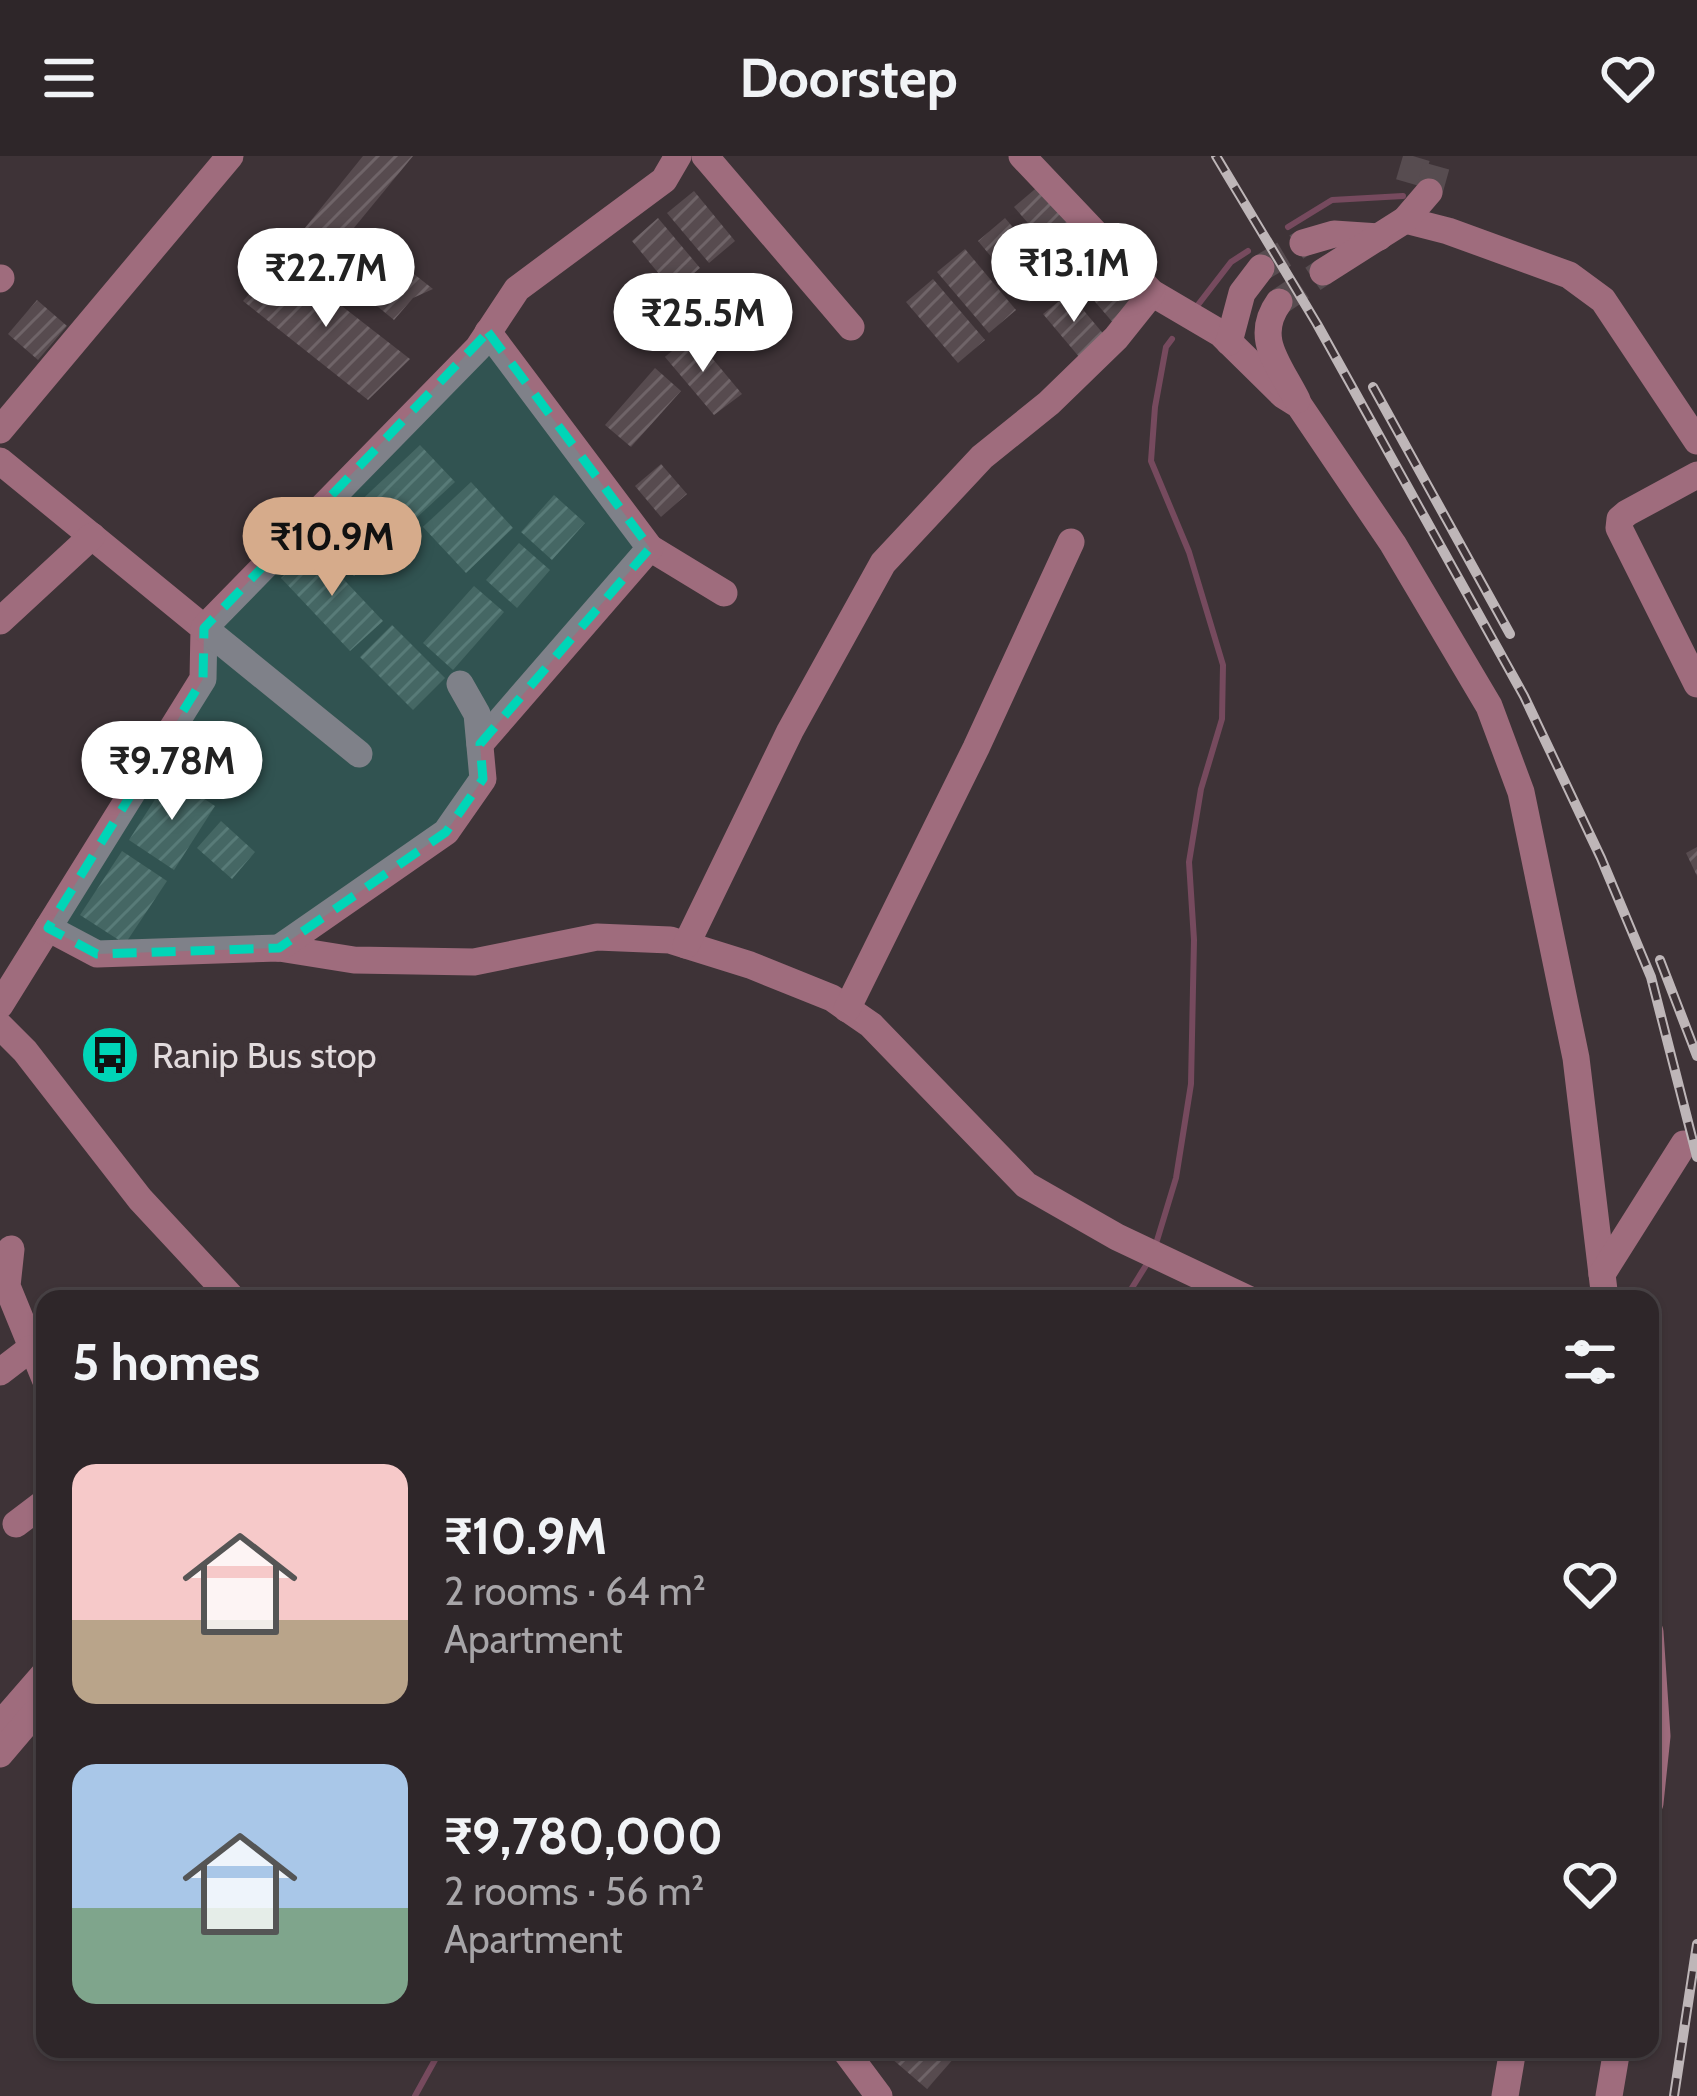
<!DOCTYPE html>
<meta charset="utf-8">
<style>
body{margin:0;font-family:Cabin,sans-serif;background:#362e31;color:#f1f3f6;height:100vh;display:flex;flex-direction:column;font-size:45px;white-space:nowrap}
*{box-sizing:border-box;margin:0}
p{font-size:39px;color:#a7a5a8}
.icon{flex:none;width:66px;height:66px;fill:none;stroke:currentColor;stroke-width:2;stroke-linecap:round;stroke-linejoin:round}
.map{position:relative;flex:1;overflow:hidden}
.side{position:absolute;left:36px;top:1134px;width:1623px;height:768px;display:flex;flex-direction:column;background:#2e2629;border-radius:24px;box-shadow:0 3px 9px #0004,0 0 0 3px #494346}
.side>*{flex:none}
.price{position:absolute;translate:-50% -102px;padding:0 27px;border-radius:42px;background:#fff;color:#222;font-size:39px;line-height:78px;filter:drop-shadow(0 3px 6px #0008)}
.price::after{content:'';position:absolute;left:50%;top:72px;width:36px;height:27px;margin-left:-18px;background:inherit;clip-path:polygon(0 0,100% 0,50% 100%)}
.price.selected{background:#d6ab8b;color:#111}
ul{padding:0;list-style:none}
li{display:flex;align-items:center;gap:36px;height:300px;padding:0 36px}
li span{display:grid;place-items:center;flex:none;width:336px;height:240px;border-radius:24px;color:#555}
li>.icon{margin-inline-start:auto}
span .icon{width:144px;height:144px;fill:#fffc;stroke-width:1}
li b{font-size:51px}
h2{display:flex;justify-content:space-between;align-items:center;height:144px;padding:0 36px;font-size:51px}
header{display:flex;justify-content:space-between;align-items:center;height:156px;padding:0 36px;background:#2e2629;font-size:54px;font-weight:800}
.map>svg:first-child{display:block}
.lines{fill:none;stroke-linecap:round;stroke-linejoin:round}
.stream{stroke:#764a5e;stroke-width:6}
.building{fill:url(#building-hatch)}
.minor-tunnel{stroke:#574c50;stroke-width:27;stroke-dasharray:27 14;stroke-linecap:butt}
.minor{stroke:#9f6c7d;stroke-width:27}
.rail-casing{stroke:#beb6b8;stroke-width:10}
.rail{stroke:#3e3337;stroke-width:6;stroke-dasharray:18;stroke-linecap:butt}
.marked{fill:#00d5b7;fill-opacity:0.2;stroke:#00d5b7;stroke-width:9;stroke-dasharray:24 15;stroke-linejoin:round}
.labels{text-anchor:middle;stroke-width:12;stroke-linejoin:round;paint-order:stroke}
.poi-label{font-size:36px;fill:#e2dbdd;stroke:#3e3337;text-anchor:start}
</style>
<header><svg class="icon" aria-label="menu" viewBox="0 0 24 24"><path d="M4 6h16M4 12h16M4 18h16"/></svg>Doorstep<svg class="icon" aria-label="heart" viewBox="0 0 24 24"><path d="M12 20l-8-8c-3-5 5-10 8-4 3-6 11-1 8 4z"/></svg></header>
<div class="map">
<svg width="1697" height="1940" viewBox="0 0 1697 1940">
<defs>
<pattern id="building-hatch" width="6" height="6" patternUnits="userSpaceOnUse" patternTransform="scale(3)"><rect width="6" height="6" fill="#574b4f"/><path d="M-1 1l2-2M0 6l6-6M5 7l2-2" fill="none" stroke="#6f6468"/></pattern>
</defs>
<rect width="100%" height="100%" fill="#3e3337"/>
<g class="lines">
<g class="stream">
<path d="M 1288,71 L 1332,44 L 1403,40"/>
<path d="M 1194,154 L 1231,106 L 1248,95"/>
<path d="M 1155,1091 L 1176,1022 L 1191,928 L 1194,784 L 1189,706 L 1201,633 L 1222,563 L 1223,509 L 1189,396 L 1151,305 L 1155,251 L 1166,191 L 1172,183"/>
<path d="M 1125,1143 L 1150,1103"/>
<path d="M 415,1940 L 441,1893"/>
</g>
</g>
<g class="building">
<path d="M 363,0 L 413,0 L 321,112 L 292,88 Z"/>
<path d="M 1041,28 L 1093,88 L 1066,111 L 1014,51 Z"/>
<path d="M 694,35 L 735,85 L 709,107 L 667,57 Z"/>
<path d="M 658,62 L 700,112 L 673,135 L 632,85 Z"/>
<path d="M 1005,62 L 1057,123 L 1029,146 L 978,85 Z"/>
<path d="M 372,85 L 433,133 L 413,142 L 394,164 L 344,123 Z"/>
<path d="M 965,93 L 1016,154 L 989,177 L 937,116 Z"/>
<path d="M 280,102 L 410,203 L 368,244 L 243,145 Z"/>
<path d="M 1104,104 L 1141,148 L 1115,169 L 1078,126 Z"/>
<path d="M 933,123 L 985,184 L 958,207 L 906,146 Z"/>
<path d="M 1069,137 L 1106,181 L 1080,202 L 1043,158 Z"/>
<path d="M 37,144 L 67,170 L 38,204 L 8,178 Z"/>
<path d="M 692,178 L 742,238 L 714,259 L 665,201 Z"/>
<path d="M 655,212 L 681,235 L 631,291 L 605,269 Z"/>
<path d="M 420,289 L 455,326 L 354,420 L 320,383 Z"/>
<path d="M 661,308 L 687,338 L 661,361 L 635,330 Z"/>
<path d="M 471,326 L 513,372 L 466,417 L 423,371 Z"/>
<path d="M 554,339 L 585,367 L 552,404 L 521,376 Z"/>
<path d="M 519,387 L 550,414 L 517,452 L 486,424 Z"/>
<path d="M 313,391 L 383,465 L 350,495 L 281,422 Z"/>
<path d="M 474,430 L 504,456 L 453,514 L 423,487 Z"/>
<path d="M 392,469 L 445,522 L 413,554 L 360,501 Z"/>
<path d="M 170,620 L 215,650 L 174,714 L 129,684 Z"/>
<path d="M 221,665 L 255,696 L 232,723 L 197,692 Z"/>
<path d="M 1697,691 L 1697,720 L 1686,697 Z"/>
<path d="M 122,695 L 167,725 L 125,788 L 80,759 Z"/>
<path d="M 887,1893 L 946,1893 L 955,1901 L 927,1933 L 884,1896 Z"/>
</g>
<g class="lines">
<g class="minor-tunnel">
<path d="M 1409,27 L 1417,0"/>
<path d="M 1429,36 L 1439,0"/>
<path d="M 1261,112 L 1303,87"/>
<path d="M 1279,146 L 1323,116"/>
</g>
<g class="minor">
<path d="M 705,0 L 851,171"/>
<path d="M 1022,0 L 1152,137 L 1220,177 L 1283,239 L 1299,249 L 1393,388 L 1489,550 L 1521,636 L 1576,902 L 1605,1143"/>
<path d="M 1405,64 L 1448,75 L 1569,119 L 1603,144 L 1697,285"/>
<path d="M 1303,87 L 1334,78 L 1379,81"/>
<path d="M 1323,116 L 1405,64 L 1429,36"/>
<path d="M 0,123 L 1,122"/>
<path d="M 1279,146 C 1253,182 1279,208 1297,244"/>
<path d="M 1229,186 L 1242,137 L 1261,112"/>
<path d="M 0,274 L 230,0"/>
<path d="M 0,305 L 204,472 L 203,523 L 0,849"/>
<path d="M 1697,319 L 1627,357 L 1620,363 L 1619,372 L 1697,528"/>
<path d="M 650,392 L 724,437"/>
<path d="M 0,465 L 92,380"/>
<path d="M 480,588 L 650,392 L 488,176"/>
<path d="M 359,598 L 204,472 L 478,192 L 517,133 L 664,24 L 678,0"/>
<path d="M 48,772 L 97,798 L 279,792 L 354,804 L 474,806 L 597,781 L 670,784 L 750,809 L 832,842 L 871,869 L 1026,1029 L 1117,1081 L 1248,1143"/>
<path d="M 686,789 L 790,575 L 883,407 L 982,301 L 1049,247 L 1116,182 L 1152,137"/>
<path d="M 279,792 L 446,676 L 483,623 L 477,558 L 460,528"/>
<path d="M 847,853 L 976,592 L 1071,386"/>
<path d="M 0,870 L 25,895 L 140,1043 L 233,1143"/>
<path d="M 11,1093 L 7,1130 L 45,1223"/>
<path d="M 1602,1118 L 1684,988"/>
<path d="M 0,1216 L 30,1193"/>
<path d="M 16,1368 L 45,1346"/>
<path d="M 1650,1476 L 1657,1580 L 1650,1647"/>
<path d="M 0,1569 L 45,1517"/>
<path d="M 0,1598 L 34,1558"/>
<path d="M 844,1893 L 879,1940"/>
<path d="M 1505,1940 L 1513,1893"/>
<path d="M 1609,1940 L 1617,1893"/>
</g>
<defs>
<g id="rail">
<path d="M 1216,0 L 1317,168 L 1524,540 L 1601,702 L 1651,821 L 1697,1001"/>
<path d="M 1373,231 L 1510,478"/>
<path d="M 1660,804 L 1697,900"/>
<path d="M 1674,1940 L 1697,1788"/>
</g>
</defs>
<use href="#rail" class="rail-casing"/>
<use href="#rail" class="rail"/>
</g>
<path class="marked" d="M 488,176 L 650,392 L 480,588 L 483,623 L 446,676 L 279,792 L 97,798 L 48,772 L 203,523 L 204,472 Z"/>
<defs>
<symbol id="bus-disc" viewBox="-11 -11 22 22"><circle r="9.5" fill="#00d5b7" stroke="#3e3337"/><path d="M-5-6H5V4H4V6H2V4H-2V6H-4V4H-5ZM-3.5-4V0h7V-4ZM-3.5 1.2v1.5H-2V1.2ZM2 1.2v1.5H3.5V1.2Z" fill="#111"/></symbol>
</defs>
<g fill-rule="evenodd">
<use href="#bus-disc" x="77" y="866" width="66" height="66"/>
</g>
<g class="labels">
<g class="poi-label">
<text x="152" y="912">Ranip Bus stop</text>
</g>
</g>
</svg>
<b class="price" style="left:1074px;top:169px">₹13.1M</b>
<b class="price" style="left:326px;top:174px">₹22.7M</b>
<b class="price" style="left:703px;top:219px">₹25.5M</b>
<b class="price selected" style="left:332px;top:443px">₹10.9M</b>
<b class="price" style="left:172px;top:667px">₹9.78M</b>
<section class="side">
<h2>5 homes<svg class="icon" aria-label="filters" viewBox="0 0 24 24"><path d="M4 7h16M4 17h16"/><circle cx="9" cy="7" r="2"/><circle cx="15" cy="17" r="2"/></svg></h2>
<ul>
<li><span style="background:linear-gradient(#f6c9c9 65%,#b9a48a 0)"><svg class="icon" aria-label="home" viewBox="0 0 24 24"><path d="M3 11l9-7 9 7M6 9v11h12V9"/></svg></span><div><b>₹10.9M</b><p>2 rooms · 64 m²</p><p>Apartment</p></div><svg class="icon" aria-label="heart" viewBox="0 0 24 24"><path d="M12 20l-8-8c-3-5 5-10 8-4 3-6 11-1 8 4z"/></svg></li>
<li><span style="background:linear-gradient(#a9c7e8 60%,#7fa58c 0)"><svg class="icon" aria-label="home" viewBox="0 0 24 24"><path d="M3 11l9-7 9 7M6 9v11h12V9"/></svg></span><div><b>₹9,780,000</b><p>2 rooms · 56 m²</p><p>Apartment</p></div><svg class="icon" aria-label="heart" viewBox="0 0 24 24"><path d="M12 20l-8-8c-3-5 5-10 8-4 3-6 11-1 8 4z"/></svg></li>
</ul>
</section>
</div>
